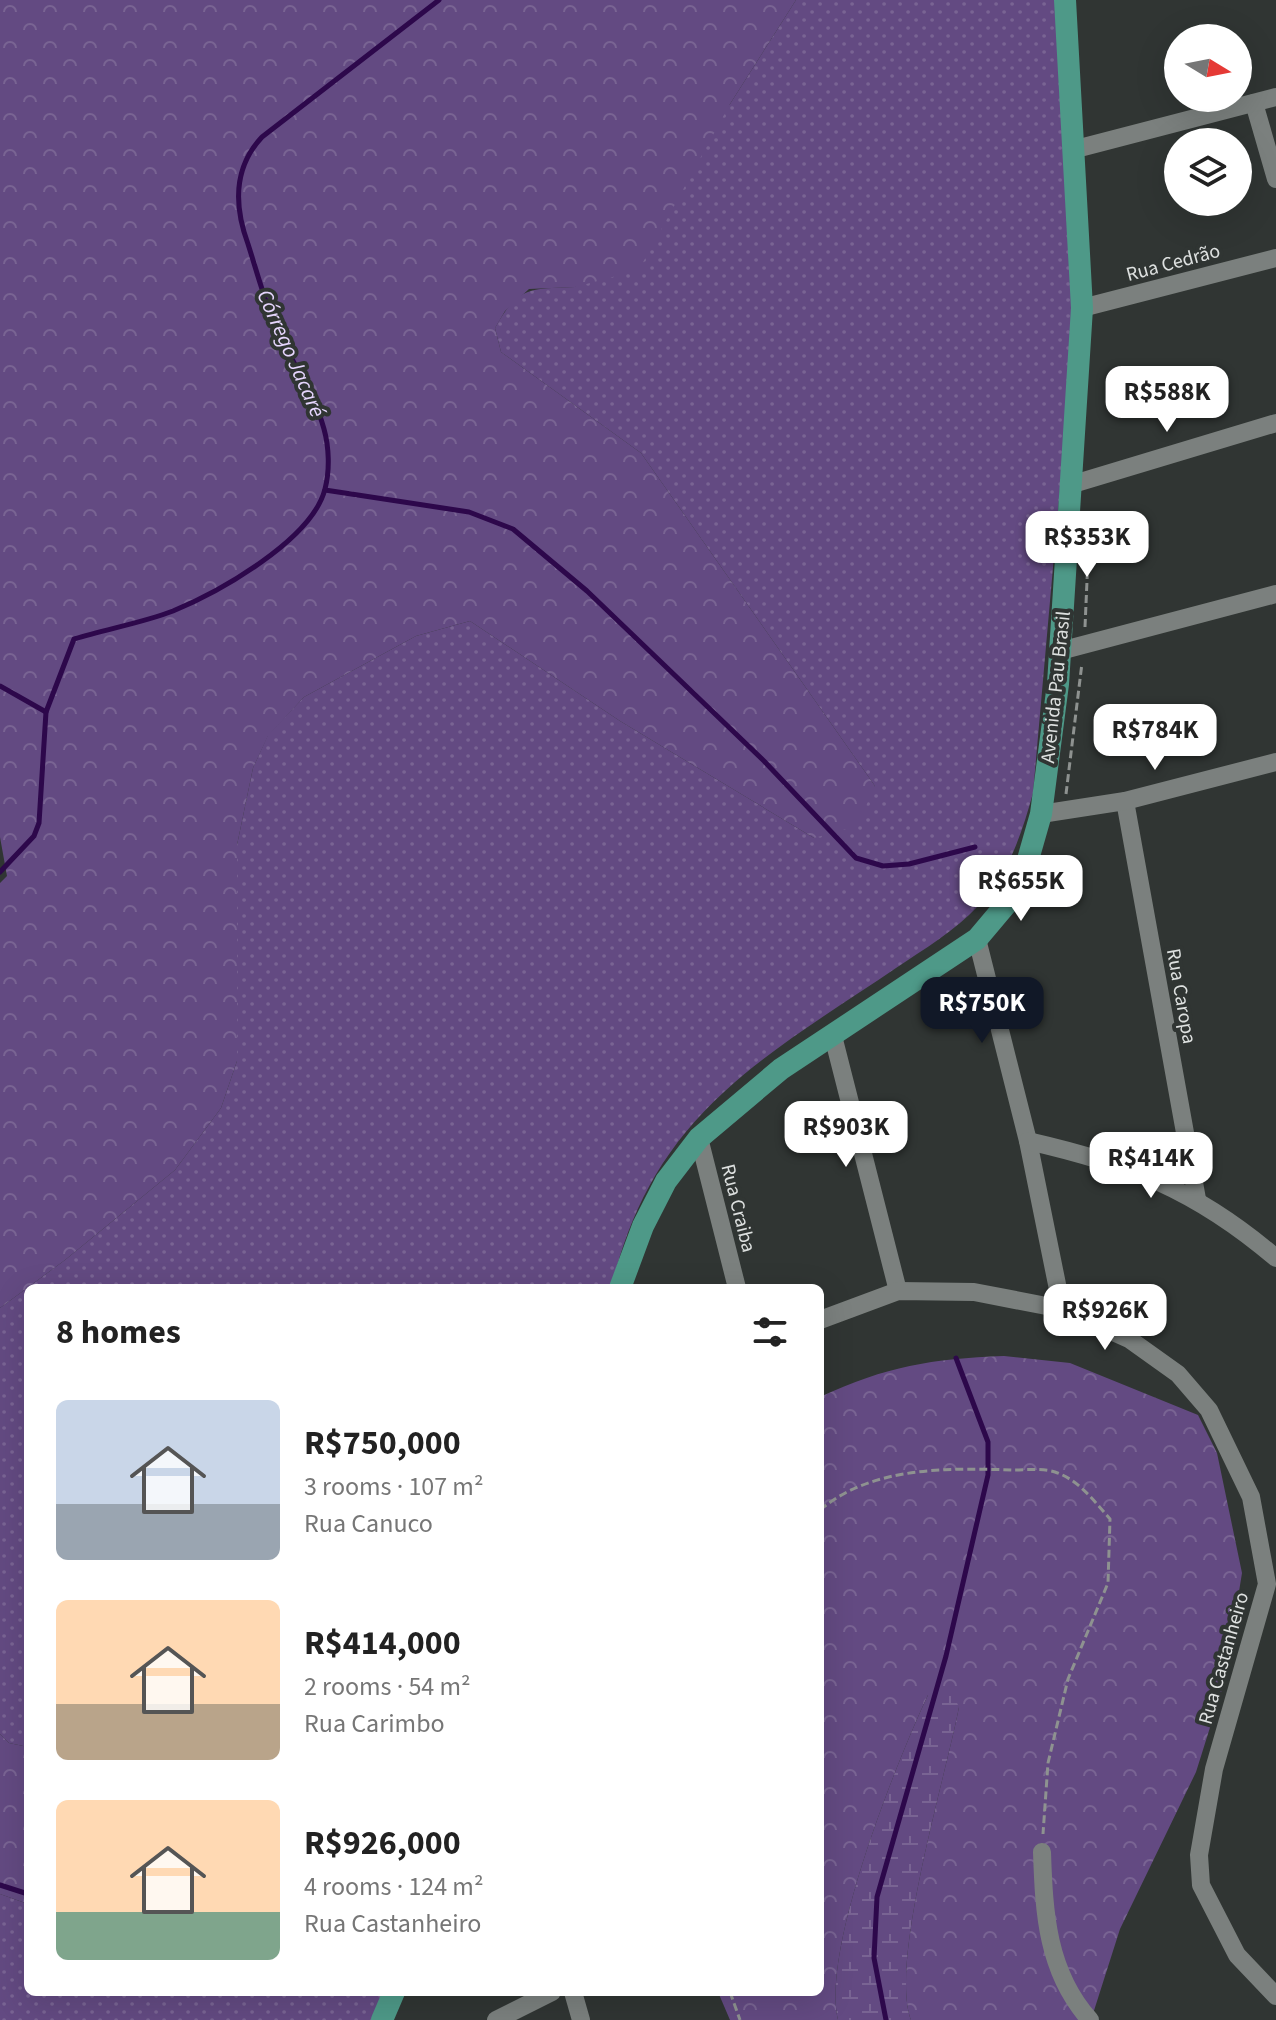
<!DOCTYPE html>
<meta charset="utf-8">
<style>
body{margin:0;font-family:"Source Sans 3",sans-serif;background:#f2f2f2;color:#222;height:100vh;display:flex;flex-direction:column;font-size:30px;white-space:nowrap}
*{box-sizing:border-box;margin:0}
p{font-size:26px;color:#767676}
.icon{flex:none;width:44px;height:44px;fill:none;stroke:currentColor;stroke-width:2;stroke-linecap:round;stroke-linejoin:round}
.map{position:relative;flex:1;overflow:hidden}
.sheet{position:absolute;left:24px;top:1284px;width:800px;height:712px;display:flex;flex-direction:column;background:#fff;border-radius:12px;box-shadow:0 8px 32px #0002}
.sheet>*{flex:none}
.needle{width:52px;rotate:100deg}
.fabs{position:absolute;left:1164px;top:24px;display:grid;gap:16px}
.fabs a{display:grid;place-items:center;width:88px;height:88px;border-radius:50%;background:#fff;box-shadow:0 8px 32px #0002;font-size:40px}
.price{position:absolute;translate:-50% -68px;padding:0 18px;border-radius:16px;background:#fff;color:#222;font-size:26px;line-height:52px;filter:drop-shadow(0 2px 4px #0008)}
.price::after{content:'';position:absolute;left:50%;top:48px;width:24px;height:18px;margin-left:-12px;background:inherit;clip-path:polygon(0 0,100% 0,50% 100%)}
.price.current{background:#111827;color:#fff}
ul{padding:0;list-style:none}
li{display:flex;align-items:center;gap:24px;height:200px;padding:0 32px}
li span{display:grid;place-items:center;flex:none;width:224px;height:160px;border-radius:12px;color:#555}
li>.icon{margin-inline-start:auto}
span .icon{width:96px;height:96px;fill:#fffc;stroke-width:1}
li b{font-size:34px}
h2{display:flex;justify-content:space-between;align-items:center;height:96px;padding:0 32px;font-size:34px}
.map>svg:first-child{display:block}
.grass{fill:url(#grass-dots)}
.forest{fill:url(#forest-crowns)}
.wetland{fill:url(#wetland-marsh)}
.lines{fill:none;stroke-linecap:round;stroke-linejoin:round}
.stream{stroke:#2d084b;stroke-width:5}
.path{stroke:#8e9290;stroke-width:3;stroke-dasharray:8 4;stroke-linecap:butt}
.minor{stroke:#7b807e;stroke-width:18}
.major{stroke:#4e9988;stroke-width:22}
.labels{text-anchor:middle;stroke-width:8;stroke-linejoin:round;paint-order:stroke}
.street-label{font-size:20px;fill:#dee1e0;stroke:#303533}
.water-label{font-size:22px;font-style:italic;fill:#e6d6fe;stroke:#303533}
</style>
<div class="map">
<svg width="1276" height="2020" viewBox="0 0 1276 2020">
<defs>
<pattern id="grass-dots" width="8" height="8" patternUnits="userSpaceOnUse" patternTransform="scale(2)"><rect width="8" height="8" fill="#634a82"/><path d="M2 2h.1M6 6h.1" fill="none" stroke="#796493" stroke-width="1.8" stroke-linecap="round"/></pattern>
<pattern id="forest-crowns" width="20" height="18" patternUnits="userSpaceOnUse" patternTransform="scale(2)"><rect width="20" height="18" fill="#634a82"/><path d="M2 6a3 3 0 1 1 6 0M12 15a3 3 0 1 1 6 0" fill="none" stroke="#796493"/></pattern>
<pattern id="wetland-marsh" width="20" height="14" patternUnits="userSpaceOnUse" patternTransform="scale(2)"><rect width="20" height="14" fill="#634a82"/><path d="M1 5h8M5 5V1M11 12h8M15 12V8" fill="none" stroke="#796493"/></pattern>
</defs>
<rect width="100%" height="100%" fill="#303533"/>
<g class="grass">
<path d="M 796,0 L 1060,0 L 1075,319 L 1033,793 C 1022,833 1008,876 978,906 C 955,931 924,949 896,968 C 839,1007 775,1045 724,1092 C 663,1148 631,1208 611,1288 L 28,1288 L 28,1747 L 9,1743 L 0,1734 L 0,1308 L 65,1260 L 175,1170 L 221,1108 L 237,1061 L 237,845 L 253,768 L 268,735 L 304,697 L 416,636 L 470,621 L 620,721 L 814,838 L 875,786 L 641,453 L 501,352 L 495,328 C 519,285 531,289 575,287 L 730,104 Z"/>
<path d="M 0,1894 L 28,1904 L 28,1992 L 385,1992 L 371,2020 L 0,2020 Z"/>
</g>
<g class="forest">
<path d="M 0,0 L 796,0 L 730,104 L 639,270 L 575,287 L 529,289 L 505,311 L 495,328 L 501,352 L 641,453 L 875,786 L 857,826 L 814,838 L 620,721 L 470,621 L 416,636 L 304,697 L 268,736 L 253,768 L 237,845 L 237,1061 L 221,1108 L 175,1170 L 65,1260 L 0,1308 L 0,883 L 7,876 L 0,837 Z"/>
<path d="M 1004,1356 L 1070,1363 L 1198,1415 L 1217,1453 L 1242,1573 L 1224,1683 L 1196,1772 L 1120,1929 L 1091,2020 L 911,2020 C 889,1962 946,1776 959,1707 L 928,1695 C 896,1763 821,1950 838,2020 L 730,2020 L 718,1992 L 820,1992 L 820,1397 C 887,1366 931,1359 1004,1356 Z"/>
<path d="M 0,1734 L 9,1743 L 28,1747 L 28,1904 L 0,1894 Z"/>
</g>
<path class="wetland" d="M 950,1689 L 959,1707 C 946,1776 889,1962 911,2020 L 838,2020 C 821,1950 896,1763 928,1695 Z"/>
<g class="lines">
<g class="stream">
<path d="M 325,490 L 469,512 L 513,529 L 587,591 L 764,761 L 856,858 L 883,866 L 909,864 L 975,847"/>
<path d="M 0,686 L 46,712"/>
<path d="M 0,872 L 34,836 L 39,823 L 46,712 L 74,639 C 106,629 142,623 173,611 C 219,592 312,540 325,489 C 330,470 329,447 324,429 C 315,395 292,362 277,330 C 265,303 257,272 248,244 C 234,206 233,168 262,137 L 439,0"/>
<path d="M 0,1885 L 28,1894"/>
<path d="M 886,2020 L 874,1958 L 877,1897 L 946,1656 L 988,1475 L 988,1442 L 956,1358"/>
</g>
<g class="path">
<path d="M 1085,627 L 1089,535"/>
<path d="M 1066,794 L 1082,663"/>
<path d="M 820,1510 C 872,1466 948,1468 1013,1470 C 1026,1470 1043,1468 1055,1472 C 1079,1480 1094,1501 1110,1519 L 1108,1583 L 1068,1679 L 1048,1763 L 1043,1834"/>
<path d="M 730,1992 L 740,2020"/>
</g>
<g class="minor">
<path d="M 1254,103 L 1276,179"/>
<path d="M 1072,150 L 1276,97"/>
<path d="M 1082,308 L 1276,258"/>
<path d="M 1070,485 L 1276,423"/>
<path d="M 1060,651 L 1276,594"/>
<path d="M 1125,801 L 1197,1199"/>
<path d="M 1041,814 L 1125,801 L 1276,762"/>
<path d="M 977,939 L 1028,1141 L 1062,1309"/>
<path d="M 833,1036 L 898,1291"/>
<path d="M 699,1138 L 737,1288"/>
<path d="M 1028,1141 C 1129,1164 1195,1189 1276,1258"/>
<path d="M 820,1320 L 898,1291 L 974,1292 L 1062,1309 L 1129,1339 L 1178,1374 L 1209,1410 L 1251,1497 L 1267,1584 L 1214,1769 L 1199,1855 L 1201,1885 L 1237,1955 L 1276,1996"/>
<path d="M 1042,1852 C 1044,1913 1047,1972 1090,2020"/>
<path d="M 573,1992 L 581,2020"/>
<path d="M 496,2020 L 552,1992"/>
</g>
<g class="major">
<path d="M 620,1288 L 643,1226 L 666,1181 L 699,1138 L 781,1069 L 977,939 L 1009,901 L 1023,877 L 1041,814 L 1058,684 L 1082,308 L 1065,0"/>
<path d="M 382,2020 L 394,1992"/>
</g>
</g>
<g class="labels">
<g class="street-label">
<text transform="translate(1173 262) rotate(-15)" y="7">Rua Cedrão</text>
<text transform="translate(1055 687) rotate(-84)" y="7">Avenida Pau Brasil</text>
<text transform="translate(1182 996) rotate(80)" y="7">Rua Caropa</text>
<text transform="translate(739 1208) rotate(76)" y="7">Rua Craiba</text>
<text transform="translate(1223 1658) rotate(-74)" y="7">Rua Castanheiro</text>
</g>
<g class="water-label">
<text transform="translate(292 353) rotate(66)" y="8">Córrego Jacaré</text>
</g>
</g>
</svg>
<div class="fabs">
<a><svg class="needle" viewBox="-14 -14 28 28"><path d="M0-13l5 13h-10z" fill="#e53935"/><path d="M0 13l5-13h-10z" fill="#767676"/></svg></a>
<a><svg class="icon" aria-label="layers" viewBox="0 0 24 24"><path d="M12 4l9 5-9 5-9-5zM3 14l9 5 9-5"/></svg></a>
</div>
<b class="price" style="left:1167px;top:434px">R$588K</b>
<b class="price" style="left:1087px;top:579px">R$353K</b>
<b class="price" style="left:1155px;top:772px">R$784K</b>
<b class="price" style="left:1021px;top:923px">R$655K</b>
<b class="price current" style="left:982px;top:1045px">R$750K</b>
<b class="price" style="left:846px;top:1169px">R$903K</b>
<b class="price" style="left:1151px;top:1200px">R$414K</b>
<b class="price" style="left:1105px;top:1352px">R$926K</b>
<section class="sheet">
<h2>8 homes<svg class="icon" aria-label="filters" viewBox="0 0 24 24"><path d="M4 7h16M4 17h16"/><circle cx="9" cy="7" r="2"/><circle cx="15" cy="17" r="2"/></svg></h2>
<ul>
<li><span style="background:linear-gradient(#c9d6e8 65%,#9aa5b1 0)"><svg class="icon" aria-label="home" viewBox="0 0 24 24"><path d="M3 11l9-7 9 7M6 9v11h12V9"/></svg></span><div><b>R$750,000</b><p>3 rooms · 107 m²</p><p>Rua Canuco</p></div></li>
<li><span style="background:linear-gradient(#ffd9b3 65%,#b9a48a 0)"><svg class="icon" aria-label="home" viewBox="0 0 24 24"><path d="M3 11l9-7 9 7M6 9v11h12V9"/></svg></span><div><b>R$414,000</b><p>2 rooms · 54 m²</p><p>Rua Carimbo</p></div></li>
<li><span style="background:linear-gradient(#ffd9b3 70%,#7fa58c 0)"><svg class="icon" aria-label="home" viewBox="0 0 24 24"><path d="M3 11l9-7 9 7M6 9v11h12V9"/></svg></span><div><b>R$926,000</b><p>4 rooms · 124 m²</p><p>Rua Castanheiro</p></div></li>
</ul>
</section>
</div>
